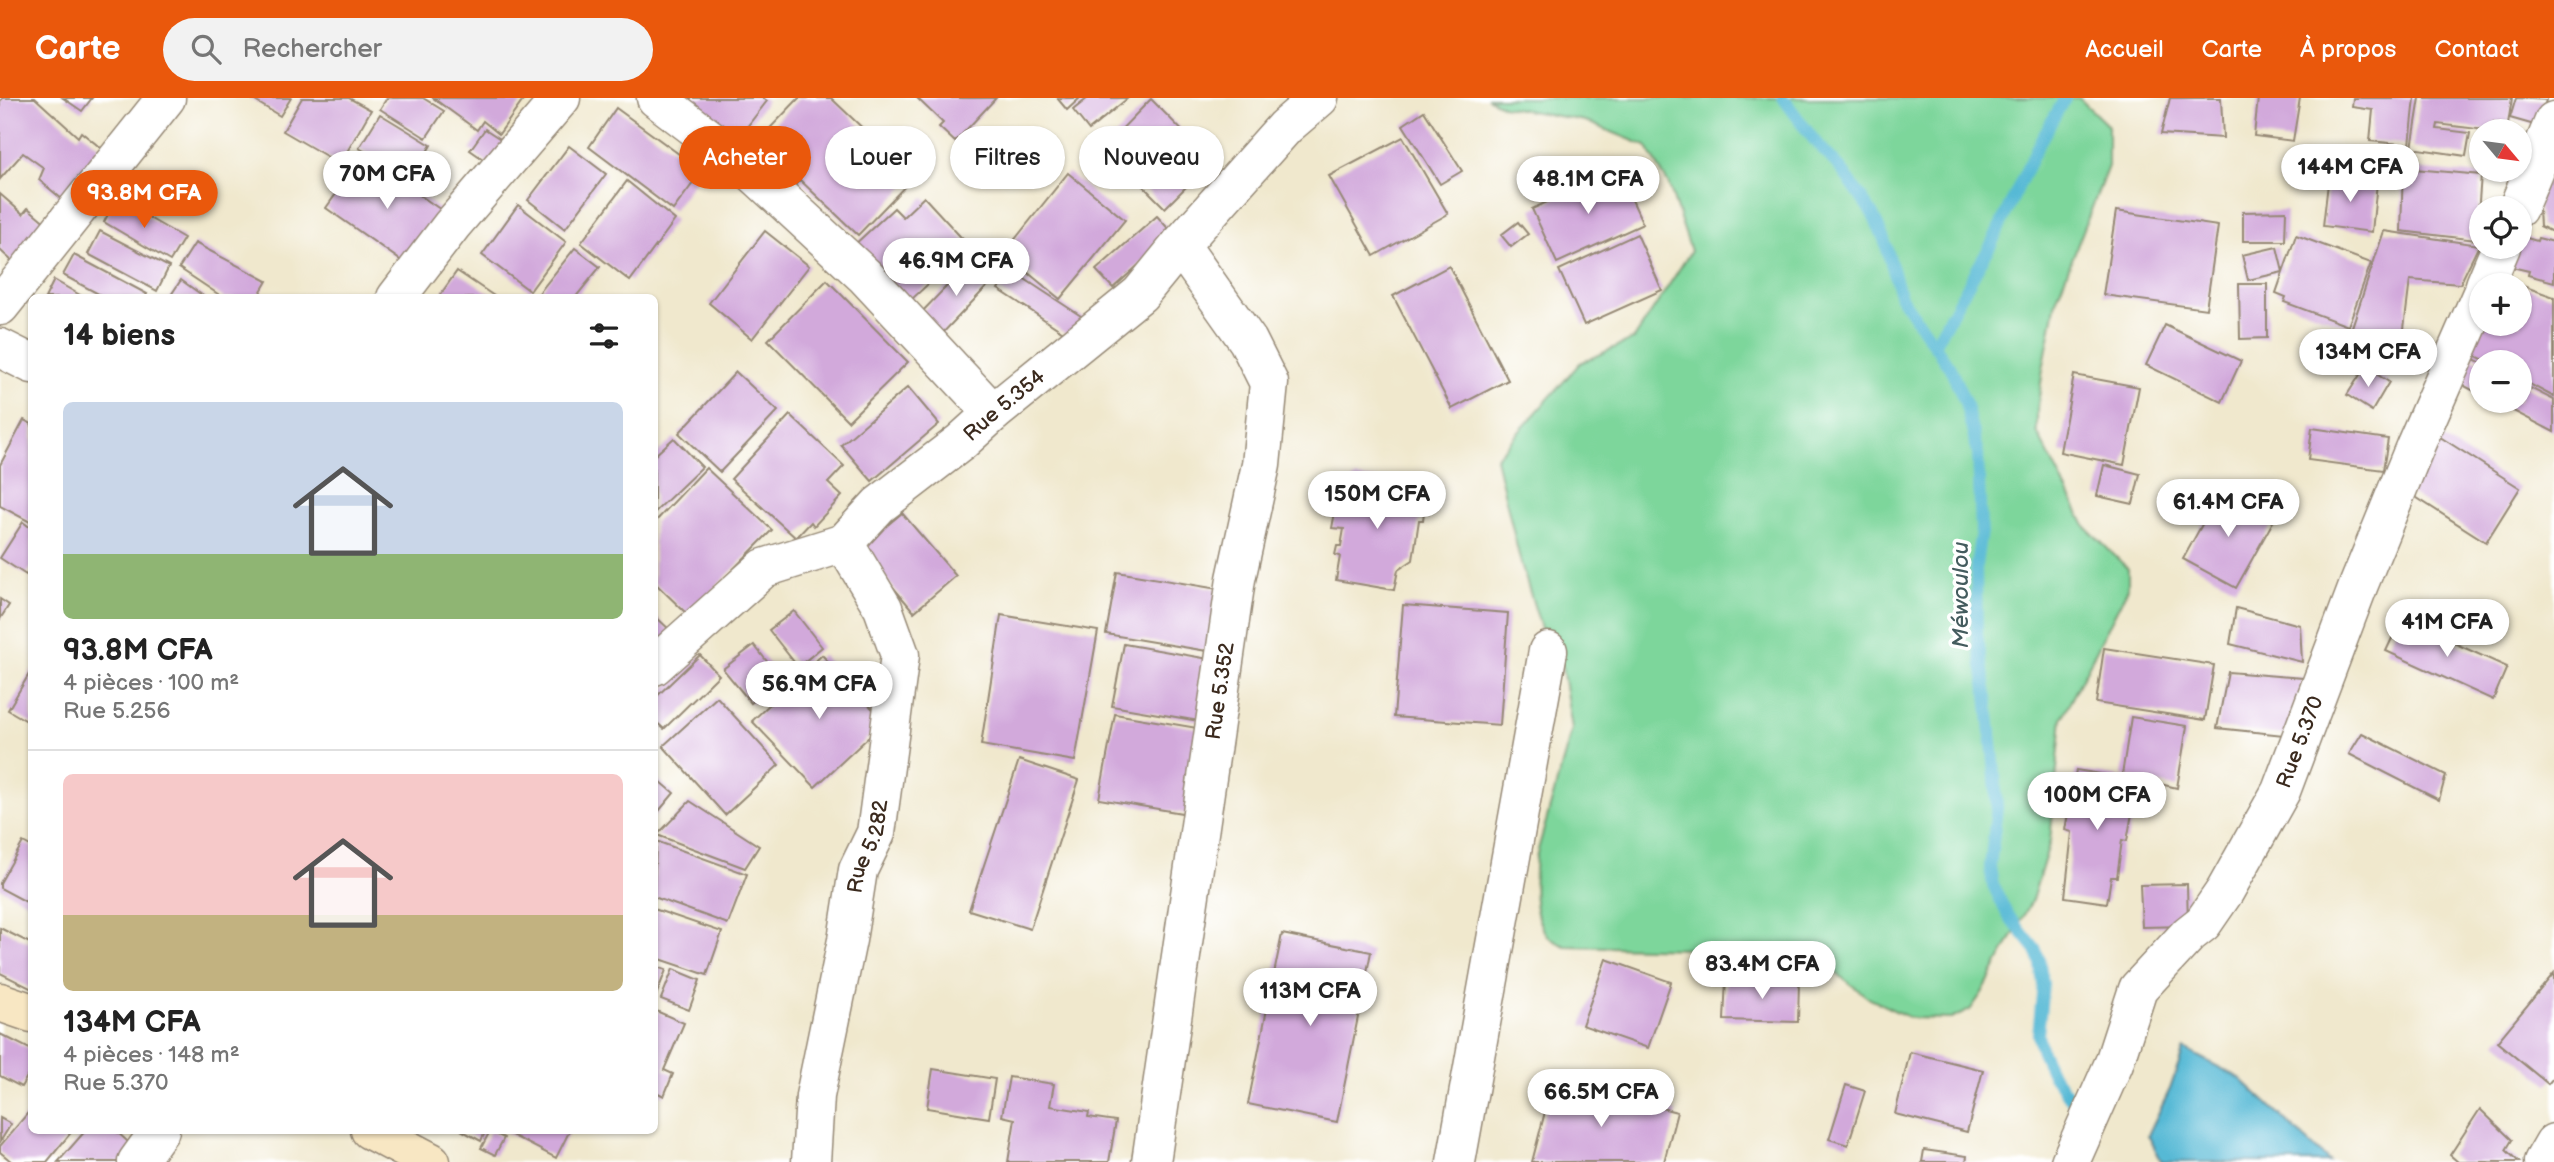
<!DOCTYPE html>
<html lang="fr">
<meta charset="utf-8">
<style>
body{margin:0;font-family:"Balsamiq Sans",sans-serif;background:#f2f2f2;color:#222;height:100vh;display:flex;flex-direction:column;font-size:26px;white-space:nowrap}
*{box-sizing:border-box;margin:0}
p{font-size:23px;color:#767676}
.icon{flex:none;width:38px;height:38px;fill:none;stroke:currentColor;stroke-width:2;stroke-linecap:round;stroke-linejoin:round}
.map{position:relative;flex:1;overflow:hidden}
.panel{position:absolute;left:28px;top:196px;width:630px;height:840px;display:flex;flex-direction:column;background:#fff;border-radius:10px;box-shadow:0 2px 5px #0004}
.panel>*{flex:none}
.guide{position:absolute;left:679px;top:28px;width:665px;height:63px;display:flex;gap:14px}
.needle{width:46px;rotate:119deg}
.buttons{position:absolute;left:2469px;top:21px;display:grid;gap:14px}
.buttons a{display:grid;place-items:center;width:63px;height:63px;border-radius:50%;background:#fff;box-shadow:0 2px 5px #0004;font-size:35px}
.price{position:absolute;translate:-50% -60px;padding:0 16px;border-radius:24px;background:#fff;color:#222;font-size:23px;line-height:46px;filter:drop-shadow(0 2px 4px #0008)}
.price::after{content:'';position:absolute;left:50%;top:42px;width:21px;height:16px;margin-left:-10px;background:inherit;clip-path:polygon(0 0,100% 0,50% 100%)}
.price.active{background:#ea580c;color:#fff}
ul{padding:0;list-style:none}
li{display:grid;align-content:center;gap:14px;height:371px;padding:0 35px}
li+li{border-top:2px solid #e0e0e0}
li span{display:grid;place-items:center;height:217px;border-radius:10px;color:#555}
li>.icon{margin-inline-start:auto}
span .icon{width:126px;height:126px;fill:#fffc;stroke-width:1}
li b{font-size:30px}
h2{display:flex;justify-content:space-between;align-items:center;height:84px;padding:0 35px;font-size:30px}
.chip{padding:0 24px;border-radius:32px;background:#fff;box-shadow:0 2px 5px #0004;font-size:24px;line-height:63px}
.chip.active{background:#ea580c;color:#fff}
header{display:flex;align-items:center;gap:42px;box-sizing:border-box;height:98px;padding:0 35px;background:#ea580c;color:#fff}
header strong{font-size:33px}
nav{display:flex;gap:38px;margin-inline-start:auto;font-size:24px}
.search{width:490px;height:63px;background:#f2f2f2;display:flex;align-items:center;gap:18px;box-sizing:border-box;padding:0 24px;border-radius:38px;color:#767676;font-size:26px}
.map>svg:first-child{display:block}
.green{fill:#7dd69b;stroke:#5c805c;stroke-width:2}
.water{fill:#56b9d5;stroke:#48727a;stroke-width:2}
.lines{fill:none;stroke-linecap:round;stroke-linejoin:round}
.stream{stroke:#56b9d5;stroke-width:12}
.building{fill:#d2a9db}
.street-casing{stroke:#968976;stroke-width:41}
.secondary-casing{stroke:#968976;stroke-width:41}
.street{stroke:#fff;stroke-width:38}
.secondary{stroke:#f8e7c3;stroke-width:38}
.labels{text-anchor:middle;stroke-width:7;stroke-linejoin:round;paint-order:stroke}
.street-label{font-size:21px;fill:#3b2a1e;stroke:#fff}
.water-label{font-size:23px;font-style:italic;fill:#445c5e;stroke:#fff}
</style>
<header>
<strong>Carte</strong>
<div class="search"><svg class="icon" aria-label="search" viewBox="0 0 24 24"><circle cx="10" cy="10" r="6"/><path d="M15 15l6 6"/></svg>Rechercher</div>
<nav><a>Accueil</a><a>Carte</a><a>À propos</a><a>Contact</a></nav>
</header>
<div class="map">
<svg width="2554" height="1064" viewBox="0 0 2554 1064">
<rect width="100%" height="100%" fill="#fff"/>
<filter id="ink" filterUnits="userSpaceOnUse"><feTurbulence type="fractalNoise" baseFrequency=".0143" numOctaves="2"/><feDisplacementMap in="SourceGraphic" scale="14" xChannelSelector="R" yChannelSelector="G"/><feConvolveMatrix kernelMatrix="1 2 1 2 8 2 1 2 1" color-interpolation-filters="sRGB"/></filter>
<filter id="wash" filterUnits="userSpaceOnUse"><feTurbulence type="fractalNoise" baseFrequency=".00686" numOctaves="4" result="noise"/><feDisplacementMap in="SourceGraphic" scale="28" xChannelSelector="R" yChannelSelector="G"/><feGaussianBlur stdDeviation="1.57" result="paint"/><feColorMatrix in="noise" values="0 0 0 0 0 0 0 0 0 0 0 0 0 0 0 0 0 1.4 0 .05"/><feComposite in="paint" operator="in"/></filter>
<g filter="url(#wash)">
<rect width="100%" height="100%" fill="#f0e8cd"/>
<path class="green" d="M 1487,0 L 2079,0 L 2108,28 L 2108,68 L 2056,203 L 2043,271 L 2037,313 L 2037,334 L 2085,428 L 2128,471 L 2128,490 L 2062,620 L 2050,743 L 2032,802 L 1982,895 L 1970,912 L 1951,921 L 1910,920 L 1870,901 L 1820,863 L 1777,853 L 1565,848 C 1559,845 1550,842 1546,836 C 1531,816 1534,783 1536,759 L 1572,631 L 1562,569 L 1548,553 L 1520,462 L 1496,360 L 1580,265 L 1634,241 L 1691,153 L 1668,85 L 1646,48 L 1585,23 L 1503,8 Z"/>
<path class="water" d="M 2184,951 L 2240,980 L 2330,1064 L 2162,1064 L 2148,1037 L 2170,991 Z"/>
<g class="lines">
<g class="stream">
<path d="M 1783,0 L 1814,42 L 1842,72 L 1872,115 L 1884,141 L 1901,199 L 1950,270 L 1965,304 L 1978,356 L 1981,433 L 1976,467 L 1977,537 L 1987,597 L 1994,664 L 1997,709 L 1990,769 L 1993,787 L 2007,816 L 2036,852 L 2039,860 L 2043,886 L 2038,937 L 2042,954 L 2053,978 L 2078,1010 L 2081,1021"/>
<path d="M 1935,245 L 1993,143 L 2037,49 L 2065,0"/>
</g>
</g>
<g id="blocks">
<g class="building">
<path d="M 3,0 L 35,0 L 78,39 L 81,34 L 102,51 L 62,101 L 39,82 L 44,70 L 23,55 L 0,81 L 0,3 Z"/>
<path d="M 63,0 L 92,0 L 82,13 Z"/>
<path d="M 250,0 L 291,0 L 280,18 Z"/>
<path d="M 302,0 L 349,0 L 371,12 L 340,66 L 283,33 Z"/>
<path d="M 387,0 L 423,0 L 444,13 L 426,40 L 380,11 Z"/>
<path d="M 433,0 L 522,0 L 524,1 L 499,36 L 483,23 L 477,32 Z"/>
<path d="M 690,0 L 763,0 L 767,3 L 732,48 L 683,10 Z"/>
<path d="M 799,0 L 831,0 L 914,79 L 858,137 L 800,82 L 793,89 L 752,49 Z"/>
<path d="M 917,0 L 996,0 L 955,44 L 939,29 L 943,25 Z"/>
<path d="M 1057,0 L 1080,0 L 1067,12 Z"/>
<path d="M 1088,0 L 1128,0 L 1089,32 L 1073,12 Z"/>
<path d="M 2170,0 L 2221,0 L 2223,40 L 2161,36 Z"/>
<path d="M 2258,0 L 2300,0 L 2293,43 L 2254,38 Z"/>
<path d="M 2353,0 L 2415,0 L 2410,47 L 2370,43 L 2373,12 L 2352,9 Z"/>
<path d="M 2420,0 L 2512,0 L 2508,26 L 2494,24 L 2493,33 L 2438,26 L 2437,31 L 2470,35 L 2466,58 L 2412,50 Z"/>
<path d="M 2516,0 L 2546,2 L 2538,28 L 2510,20 Z"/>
<path d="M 1151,1 L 1212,63 L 1165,110 L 1104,49 Z"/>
<path d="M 616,10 L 702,73 L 673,112 L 589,49 Z"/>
<path d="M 1424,13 L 1462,73 L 1440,86 L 1403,27 Z"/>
<path d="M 380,16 L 431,47 L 411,81 L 359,50 Z"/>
<path d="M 485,31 L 511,48 L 496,70 L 470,52 Z"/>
<path d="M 1403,39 L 1448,116 L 1374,158 L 1329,78 Z"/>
<path d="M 569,48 L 606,76 L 565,131 L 528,102 Z"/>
<path d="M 363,58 L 447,116 L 410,169 L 326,110 Z"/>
<path d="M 2554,60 L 2554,135 L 2540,128 L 2538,93 Z"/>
<path d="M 2403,70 L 2481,77 L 2476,142 L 2401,133 Z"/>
<path d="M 1618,71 L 1643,126 L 1557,165 L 1532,111 Z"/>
<path d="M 1068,75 L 1125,122 L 1060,201 L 1004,155 Z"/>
<path d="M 2329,77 L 2377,84 L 2372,134 L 2323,128 Z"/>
<path d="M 627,83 L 675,122 L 630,183 L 581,145 Z"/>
<path d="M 0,96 L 23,116 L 28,110 L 47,126 L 13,164 L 0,152 Z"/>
<path d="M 924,99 L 969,148 L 911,202 L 852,149 L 894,110 L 903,119 Z"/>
<path d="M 116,101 L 184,140 L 170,163 L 104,124 Z"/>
<path d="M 518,107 L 566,144 L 530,193 L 482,157 Z"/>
<path d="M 2116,113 L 2218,128 L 2206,211 L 2103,197 Z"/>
<path d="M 2286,113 L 2285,143 L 2243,143 L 2243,114 Z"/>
<path d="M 1157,118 L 1173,136 L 1113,190 L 1096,172 Z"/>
<path d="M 1518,124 L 1528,136 L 1511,149 L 1501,137 Z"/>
<path d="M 100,133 L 169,169 L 157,193 L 88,156 Z"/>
<path d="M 765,133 L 809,168 L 752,241 L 709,205 Z"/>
<path d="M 2384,133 L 2479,147 L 2460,186 L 2410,182 L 2401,255 L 2371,250 L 2373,236 L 2351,232 Z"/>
<path d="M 1637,136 L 1662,192 L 1584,227 L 1559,172 Z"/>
<path d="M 2296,137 L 2371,165 L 2348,228 L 2284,204 L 2286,199 L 2276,195 Z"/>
<path d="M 2520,138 L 2537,143 L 2538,140 L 2554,144 L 2554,184 L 2528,177 L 2529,173 L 2503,167 L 2511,149 L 2520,149 Z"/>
<path d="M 195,145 L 267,183 L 257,200 L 224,200 L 179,170 Z"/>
<path d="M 2277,149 L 2283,174 L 2248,182 L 2242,157 Z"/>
<path d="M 575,150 L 600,169 L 575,200 L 535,200 Z"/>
<path d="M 74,157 L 147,196 L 145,200 L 106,200 L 63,177 Z"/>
<path d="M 974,160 L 995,180 L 938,240 L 917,219 Z"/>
<path d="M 1449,168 L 1508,282 L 1452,311 L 1393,198 Z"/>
<path d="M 1011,172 L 1087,222 L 1074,241 L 998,191 Z"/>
<path d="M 457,173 L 497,200 L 438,200 Z"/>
<path d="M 54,182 L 85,200 L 45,200 Z"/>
<path d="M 181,182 L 206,200 L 169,200 Z"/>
<path d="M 827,182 L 908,264 L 848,323 L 768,242 Z"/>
<path d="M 2239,186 L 2267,186 L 2267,240 L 2240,241 Z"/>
<path d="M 2520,187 L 2554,199 L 2554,299 L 2520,281 L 2520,264 L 2488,264 L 2460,250 L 2482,226 L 2520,226 Z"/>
<path d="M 2165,227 L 2241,263 L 2222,304 L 2146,267 Z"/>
<path d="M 2464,256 L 2482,265 L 2482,297 L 2451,281 Z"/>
<path d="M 2365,269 L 2389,284 L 2372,313 L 2347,297 Z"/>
<path d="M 736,274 L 778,313 L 720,374 L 679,335 Z"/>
<path d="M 2074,277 L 2139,289 L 2124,367 L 2060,354 Z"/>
<path d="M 2520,285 L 2554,302 L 2554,334 L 2494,303 L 2520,303 Z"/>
<path d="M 908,289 L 939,326 L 872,383 L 841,347 Z"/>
<path d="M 790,317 L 844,368 L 828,385 L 842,398 L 814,428 L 811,424 L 796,440 L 731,381 Z"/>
<path d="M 24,322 L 32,326 L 32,425 L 0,408 L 0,367 Z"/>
<path d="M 2312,330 L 2388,341 L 2383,372 L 2308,362 Z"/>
<path d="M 2437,337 L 2520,390 L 2486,444 L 2403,391 Z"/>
<path d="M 674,340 L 702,369 L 654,415 L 654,358 Z"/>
<path d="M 2104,367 L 2140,376 L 2133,406 L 2097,398 Z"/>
<path d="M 706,370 L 772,432 L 688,517 L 654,484 L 654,425 Z"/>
<path d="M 1356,379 L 1389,383 L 1389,387 L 1427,392 L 1423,422 L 1419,422 L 1413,462 L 1398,472 L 1394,492 L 1336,482 L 1340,458 L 1335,457 L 1337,448 L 1341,448 L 1344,431 L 1332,430 L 1339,393 Z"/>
<path d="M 2221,392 L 2274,422 L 2236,490 L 2183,461 Z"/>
<path d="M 902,415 L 956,478 L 914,514 L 860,450 Z"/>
<path d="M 23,424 L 32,431 L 32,469 L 26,477 L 0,460 Z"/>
<path d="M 1117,474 L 1224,492 L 1213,554 L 1106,536 Z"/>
<path d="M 0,501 L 9,507 L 0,521 Z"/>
<path d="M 1403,507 L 1508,515 L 1500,627 L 1394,619 Z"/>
<path d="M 2236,510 L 2300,527 L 2302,564 L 2230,546 Z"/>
<path d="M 794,513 L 822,549 L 798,569 L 769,532 Z"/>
<path d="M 654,517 L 672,534 L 654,552 Z"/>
<path d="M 1001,517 L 1098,533 L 1075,663 L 981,647 Z"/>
<path d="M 2401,521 L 2507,569 L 2493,602 L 2386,553 Z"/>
<path d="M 1124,546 L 1209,561 L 1199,623 L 1112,608 Z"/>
<path d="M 754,547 L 781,581 L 751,605 L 723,571 Z"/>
<path d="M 2104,550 L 2214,567 L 2205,622 L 2096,605 Z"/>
<path d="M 700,557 L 719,577 L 664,631 L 654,622 L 654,601 Z"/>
<path d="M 822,557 L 885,624 L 815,689 L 752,623 Z"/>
<path d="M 32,571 L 32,626 L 8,612 Z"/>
<path d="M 2228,574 L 2303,580 L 2293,638 L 2217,630 Z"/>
<path d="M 717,599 L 779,667 L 725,717 L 663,648 Z"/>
<path d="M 1115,616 L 1203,631 L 1188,716 L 1099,701 Z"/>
<path d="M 2131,619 L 2187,628 L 2177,690 L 2122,677 Z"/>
<path d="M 2362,635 L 2446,677 L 2439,702 L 2349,656 Z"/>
<path d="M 1019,662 L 1079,682 L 1030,831 L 969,812 Z"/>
<path d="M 2076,672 L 2138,682 L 2127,743 L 2122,742 L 2117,779 L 2111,779 L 2107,805 L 2065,799 L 2072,734 L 2065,732 Z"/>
<path d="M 654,678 L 674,695 L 654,719 Z"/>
<path d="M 690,703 L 759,748 L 745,770 L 657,737 Z"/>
<path d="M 656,743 L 747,776 L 728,826 L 654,799 Z"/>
<path d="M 23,744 L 32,749 L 32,807 L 0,790 L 0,785 Z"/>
<path d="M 2187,786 L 2188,828 L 2142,829 L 2140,787 Z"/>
<path d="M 654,811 L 722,834 L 707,877 L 654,859 Z"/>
<path d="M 0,830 L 32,846 L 32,891 L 0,875 Z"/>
<path d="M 1282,836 L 1371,854 L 1337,1024 L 1248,1006 Z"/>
<path d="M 1606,861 L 1671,884 L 1648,950 L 1582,927 Z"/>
<path d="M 654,868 L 666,872 L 655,900 L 654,900 Z"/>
<path d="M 673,871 L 700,882 L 689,912 L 661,901 Z"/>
<path d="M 2554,875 L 2554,979 L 2548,986 L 2497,944 Z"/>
<path d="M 1726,881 L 1799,883 L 1798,924 L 1724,922 Z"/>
<path d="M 654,912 L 684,925 L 664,972 L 673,976 L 664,998 L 654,993 Z"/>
<path d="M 0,936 L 32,952 L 32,970 L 21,989 L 0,978 Z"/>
<path d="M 1910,954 L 1983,972 L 1967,1034 L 1895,1016 Z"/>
<path d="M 933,971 L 995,981 L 989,1020 L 927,1010 Z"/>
<path d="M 1009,979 L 1054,986 L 1050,1008 L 1089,1014 L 1088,1019 L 1116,1023 L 1109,1064 L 1008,1064 L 1015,1021 L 1002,1018 Z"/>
<path d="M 1553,983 L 1677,1014 L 1664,1064 L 1532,1064 Z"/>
<path d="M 1846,987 L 1865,993 L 1848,1047 L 1829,1041 Z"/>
<path d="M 32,1010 L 32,1032 L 73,1032 L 47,1064 L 12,1064 L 0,1054 L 0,1048 Z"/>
<path d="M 2480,1011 L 2512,1042 L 2506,1052 L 2519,1064 L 2458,1064 L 2450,1057 Z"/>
<path d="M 0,1020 L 11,1026 L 0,1044 Z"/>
<path d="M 86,1032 L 115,1032 L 139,1054 L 131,1064 L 58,1064 Z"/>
<path d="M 461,1032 L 486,1032 L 481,1043 Z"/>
<path d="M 502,1032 L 570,1032 L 556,1060 Z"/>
<path d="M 490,1033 L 504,1040 L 495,1057 L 481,1050 Z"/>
<path d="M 1924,1052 L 1967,1058 L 1966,1064 L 1922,1064 Z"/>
</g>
</g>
</g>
<g filter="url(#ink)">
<use href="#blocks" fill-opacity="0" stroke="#968976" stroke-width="2"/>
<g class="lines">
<defs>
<g id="street">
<path d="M 656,0 L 747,69 L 865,178 L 993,315"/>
<path d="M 2518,110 L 2554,23"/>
<path d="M 2485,187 L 2501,149"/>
<path d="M 396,200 L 452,127 L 561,0"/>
<path d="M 0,208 L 166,0"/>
<path d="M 0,250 L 32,266"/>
<path id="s1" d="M 654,568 L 764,470 L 844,445 L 879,407 L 961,344 L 993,315 L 1140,196 L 1180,147 L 1285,29 L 1319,0"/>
<path d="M 137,1064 L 160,1032"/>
<path id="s2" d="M 811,1064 L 815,998 L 847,842 L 858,772 L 876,735 L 900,557 L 883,510 L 844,445"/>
<path id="s3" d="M 1151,1064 L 1236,481 L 1261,367 L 1269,285 L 1248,243 L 1180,147"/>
<path d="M 1456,1064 L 1548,553"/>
<path id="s4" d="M 2070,1064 L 2114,965 L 2138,891 L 2189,836 L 2203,825 L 2225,793 L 2281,693 L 2359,486 L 2416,346 L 2482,195"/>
<path d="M 2543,1064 L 2554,1045"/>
</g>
<g id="secondary">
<path d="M 0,904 L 32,915"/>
<path d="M 370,1032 L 431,1064"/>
</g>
</defs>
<use href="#street" class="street-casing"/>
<use href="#secondary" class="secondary-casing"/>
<use href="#street" class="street"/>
<use href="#secondary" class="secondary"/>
</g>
</g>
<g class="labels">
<g class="street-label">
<text dy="7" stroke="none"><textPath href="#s1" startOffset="443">Rue 5.354</textPath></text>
<text dy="7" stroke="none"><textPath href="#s3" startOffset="476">Rue 5.352</textPath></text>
<text dy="7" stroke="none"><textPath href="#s4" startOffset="485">Rue 5.370</textPath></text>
<text dy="7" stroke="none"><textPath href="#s2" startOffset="322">Rue 5.282</textPath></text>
</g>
<g class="water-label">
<text transform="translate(1960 497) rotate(-90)" y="8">Méwoulou</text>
</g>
</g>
</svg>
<div class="buttons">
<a><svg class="needle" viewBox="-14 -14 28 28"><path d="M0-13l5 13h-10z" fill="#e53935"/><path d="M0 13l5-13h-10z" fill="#767676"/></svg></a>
<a><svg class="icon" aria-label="locate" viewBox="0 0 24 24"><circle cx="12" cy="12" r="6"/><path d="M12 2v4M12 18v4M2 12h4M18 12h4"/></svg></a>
<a>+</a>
<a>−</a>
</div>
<b class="price" style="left:2350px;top:106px">144M CFA</b>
<b class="price" style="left:387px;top:113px">70M CFA</b>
<b class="price" style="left:1588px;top:118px">48.1M CFA</b>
<b class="price active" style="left:144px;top:132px">93.8M CFA</b>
<b class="price" style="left:956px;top:200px">46.9M CFA</b>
<b class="price" style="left:2368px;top:291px">134M CFA</b>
<b class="price" style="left:1377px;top:433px">150M CFA</b>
<b class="price" style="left:2228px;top:441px">61.4M CFA</b>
<b class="price" style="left:2447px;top:561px">41M CFA</b>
<b class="price" style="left:819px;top:623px">56.9M CFA</b>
<b class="price" style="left:2097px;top:734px">100M CFA</b>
<b class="price" style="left:1762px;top:903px">83.4M CFA</b>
<b class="price" style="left:1310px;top:930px">113M CFA</b>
<b class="price" style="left:1601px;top:1031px">66.5M CFA</b>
<div class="guide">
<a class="chip active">Acheter</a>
<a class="chip">Louer</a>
<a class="chip">Filtres</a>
<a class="chip">Nouveau</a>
</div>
<section class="panel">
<h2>14 biens<svg class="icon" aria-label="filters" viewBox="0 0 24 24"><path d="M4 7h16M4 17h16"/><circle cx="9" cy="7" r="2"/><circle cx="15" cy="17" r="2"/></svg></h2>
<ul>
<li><span style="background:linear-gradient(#c9d6e8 70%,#8fb573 0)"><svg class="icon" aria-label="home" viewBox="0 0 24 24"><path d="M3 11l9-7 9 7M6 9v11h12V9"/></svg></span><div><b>93.8M CFA</b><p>4 pièces · 100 m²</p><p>Rue 5.256</p></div></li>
<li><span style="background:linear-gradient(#f6c9c9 65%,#c2b280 0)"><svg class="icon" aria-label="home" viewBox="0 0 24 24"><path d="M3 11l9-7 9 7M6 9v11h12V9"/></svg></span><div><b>134M CFA</b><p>4 pièces · 148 m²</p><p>Rue 5.370</p></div></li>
</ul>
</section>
</div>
